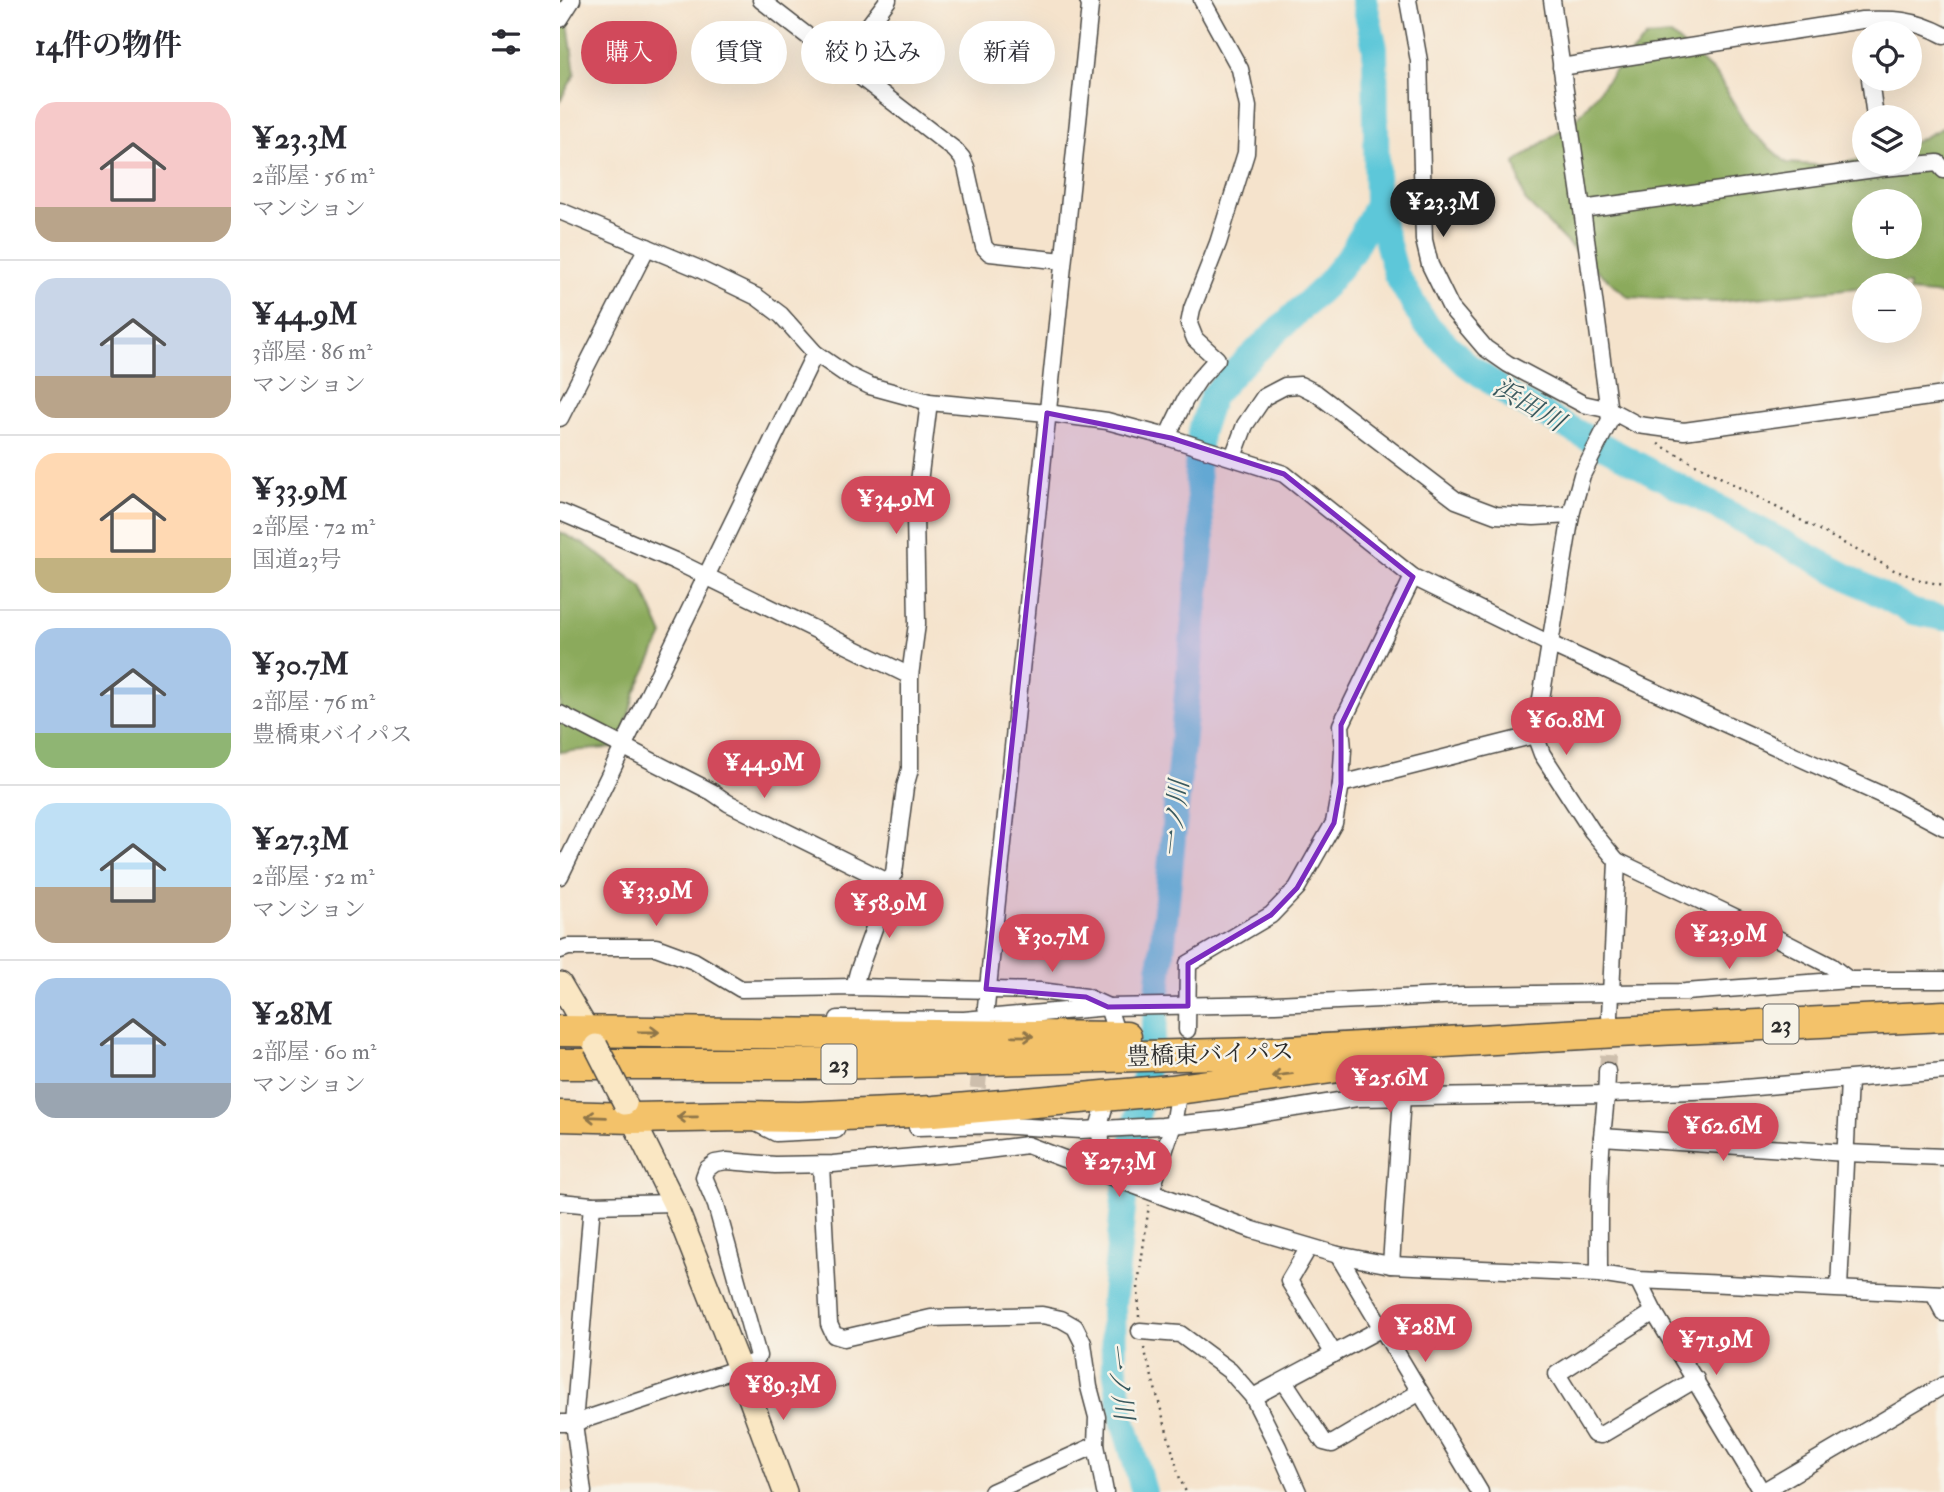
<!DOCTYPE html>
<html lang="ja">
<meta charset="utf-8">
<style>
body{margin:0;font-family:"IM FELL Double Pica","Noto Serif JP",serif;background:#f7f7f7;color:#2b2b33;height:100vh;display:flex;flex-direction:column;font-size:26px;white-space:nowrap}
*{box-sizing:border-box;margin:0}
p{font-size:23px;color:#7c7c81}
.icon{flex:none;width:38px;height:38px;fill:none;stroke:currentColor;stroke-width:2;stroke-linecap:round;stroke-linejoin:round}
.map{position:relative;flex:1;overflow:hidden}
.drawer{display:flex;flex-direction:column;background:#fff;width:560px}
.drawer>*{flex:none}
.banner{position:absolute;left:21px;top:21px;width:665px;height:63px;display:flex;gap:14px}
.fabs{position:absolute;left:1292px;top:21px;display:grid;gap:14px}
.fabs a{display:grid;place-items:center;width:70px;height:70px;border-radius:50%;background:#fff;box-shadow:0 7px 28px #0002;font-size:35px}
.price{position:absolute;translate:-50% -60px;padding:0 16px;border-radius:24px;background:#d1495b;color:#fff;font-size:23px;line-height:46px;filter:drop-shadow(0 2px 4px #0008)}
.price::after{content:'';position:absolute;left:50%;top:42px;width:21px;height:16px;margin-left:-10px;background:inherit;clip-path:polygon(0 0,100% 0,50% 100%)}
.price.on{background:#222;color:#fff}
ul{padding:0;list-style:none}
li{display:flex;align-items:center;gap:21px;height:175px;padding:0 35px}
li+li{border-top:2px solid #e1e1e2}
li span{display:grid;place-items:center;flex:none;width:196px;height:140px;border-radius:21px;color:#555}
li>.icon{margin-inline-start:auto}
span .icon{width:84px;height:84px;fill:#fffc;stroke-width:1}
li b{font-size:30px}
h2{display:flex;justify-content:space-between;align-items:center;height:84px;padding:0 35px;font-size:30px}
.chip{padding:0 24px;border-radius:32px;background:#fff;box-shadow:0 7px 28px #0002;font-size:24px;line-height:63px}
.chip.on{background:#d1495b;color:#fff}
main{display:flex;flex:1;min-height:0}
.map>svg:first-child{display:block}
.forest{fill:#8baa5c;stroke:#5b6a44;stroke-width:2;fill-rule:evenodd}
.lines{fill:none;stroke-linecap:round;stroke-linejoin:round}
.river{stroke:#5dc7d9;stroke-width:26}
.street-tunnel{stroke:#cdbeac;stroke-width:16;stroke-dasharray:16 8;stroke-linecap:butt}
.street-casing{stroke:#494743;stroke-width:19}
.secondary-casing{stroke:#494743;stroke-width:26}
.highway-casing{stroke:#494743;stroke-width:33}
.path{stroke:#494743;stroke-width:2.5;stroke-dasharray:2 5;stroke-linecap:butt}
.street{stroke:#fff;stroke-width:16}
.secondary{stroke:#fae7c3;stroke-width:23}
.highway{stroke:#f3c26a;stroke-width:30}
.secondary-bridge-casing{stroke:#494743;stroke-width:26;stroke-linecap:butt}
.secondary-bridge{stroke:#fae7c3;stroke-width:23}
.oneway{stroke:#8f764a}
.marked{fill:#7b2cbf;fill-opacity:0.2;stroke:#7b2cbf;stroke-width:5;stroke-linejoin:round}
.labels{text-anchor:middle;stroke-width:5;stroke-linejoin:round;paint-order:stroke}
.shield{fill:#f7f3e8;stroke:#686764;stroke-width:2}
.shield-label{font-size:23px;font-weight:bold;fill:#2b2b2b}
.street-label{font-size:24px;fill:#2b2b2b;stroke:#f7f3e8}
.water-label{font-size:26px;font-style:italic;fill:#3a5a5f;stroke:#f7f3e8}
</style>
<main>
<section class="drawer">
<h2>14件の物件<svg class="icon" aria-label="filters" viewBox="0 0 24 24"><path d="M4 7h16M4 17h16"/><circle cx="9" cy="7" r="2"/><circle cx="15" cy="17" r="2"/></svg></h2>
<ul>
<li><span style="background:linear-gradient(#f6c9c9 75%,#b9a48a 0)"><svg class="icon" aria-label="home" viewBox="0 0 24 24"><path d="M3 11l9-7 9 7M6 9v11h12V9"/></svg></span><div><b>¥23.3M</b><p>2部屋 · 56 m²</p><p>マンション</p></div></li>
<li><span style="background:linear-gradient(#c9d6e8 70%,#b9a48a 0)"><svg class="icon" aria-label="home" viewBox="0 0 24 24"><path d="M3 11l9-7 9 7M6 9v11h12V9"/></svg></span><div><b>¥44.9M</b><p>3部屋 · 86 m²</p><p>マンション</p></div></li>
<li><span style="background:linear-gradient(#ffd9b3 75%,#c2b280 0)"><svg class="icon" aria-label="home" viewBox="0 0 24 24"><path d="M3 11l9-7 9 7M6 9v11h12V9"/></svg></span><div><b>¥33.9M</b><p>2部屋 · 72 m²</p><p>国道23号</p></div></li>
<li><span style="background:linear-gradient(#a9c7e8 75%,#8fb573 0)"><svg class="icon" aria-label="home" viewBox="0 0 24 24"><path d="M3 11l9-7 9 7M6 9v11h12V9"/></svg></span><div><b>¥30.7M</b><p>2部屋 · 76 m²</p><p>豊橋東バイパス</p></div></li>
<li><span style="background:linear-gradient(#bfe0f5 60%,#b9a48a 0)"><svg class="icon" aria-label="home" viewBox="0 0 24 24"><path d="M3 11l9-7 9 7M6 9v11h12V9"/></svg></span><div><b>¥27.3M</b><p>2部屋 · 52 m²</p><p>マンション</p></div></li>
<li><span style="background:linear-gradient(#a9c7e8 75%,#9aa5b1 0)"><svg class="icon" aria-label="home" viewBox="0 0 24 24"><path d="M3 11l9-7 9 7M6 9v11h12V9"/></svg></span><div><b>¥28M</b><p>2部屋 · 60 m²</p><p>マンション</p></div></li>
</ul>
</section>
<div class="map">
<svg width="1384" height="1492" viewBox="0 0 1384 1492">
<rect width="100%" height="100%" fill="#f7f3e8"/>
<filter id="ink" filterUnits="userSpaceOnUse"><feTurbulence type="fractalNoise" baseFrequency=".0143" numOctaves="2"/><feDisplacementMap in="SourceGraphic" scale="14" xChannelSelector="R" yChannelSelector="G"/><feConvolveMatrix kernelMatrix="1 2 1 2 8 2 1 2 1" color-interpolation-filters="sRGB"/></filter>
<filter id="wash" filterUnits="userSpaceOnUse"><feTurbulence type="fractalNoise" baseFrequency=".00686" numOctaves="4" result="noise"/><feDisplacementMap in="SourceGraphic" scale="28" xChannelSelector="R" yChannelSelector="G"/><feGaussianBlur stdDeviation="1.57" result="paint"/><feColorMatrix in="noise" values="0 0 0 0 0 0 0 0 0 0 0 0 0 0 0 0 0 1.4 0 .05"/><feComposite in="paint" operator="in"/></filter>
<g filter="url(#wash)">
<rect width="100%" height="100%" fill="#f5e3cc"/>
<g class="forest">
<path d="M 0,0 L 5,0 L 15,74 L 0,101 Z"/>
<path d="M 1111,35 L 1157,75 L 1190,131 L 1227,163 L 1269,166 L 1304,159 L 1304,163 L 1349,163 L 1349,145 L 1384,127 L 1384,295 L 1349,292 L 1349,285 L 1304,285 L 1304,287 L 1156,302 L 1068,297 L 1014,250 L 965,200 L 955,163 L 1019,116 L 1056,69 L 1087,37 ZM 1304,201 L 1349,201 L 1349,247 L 1304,247 Z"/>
<path d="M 0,532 L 29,547 L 82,587 L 103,635 L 75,692 L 60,747 L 0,752 Z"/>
</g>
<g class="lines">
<g class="river">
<path d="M 804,0 L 815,48 L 817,205 L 836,274 L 864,322 L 906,364 L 955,399 L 1353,612 L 1384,618"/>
<path d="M 584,1492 L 563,1420 L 554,1362 L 553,1305 L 567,1170 L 595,1023 L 642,540 L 637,470 L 640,433 L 652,397 L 673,373 L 765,286 L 791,254 L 817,205"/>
</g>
</g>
</g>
<g filter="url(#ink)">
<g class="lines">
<g class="street-tunnel">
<path d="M 1047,1071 L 1050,1026"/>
<path d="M 413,1136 L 421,1055"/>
</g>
<defs>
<g id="street">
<path d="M 201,0 L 395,150 L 402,158 L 406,167 L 424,247 L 430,253 L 503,261"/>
<path d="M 848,0 L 859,61 L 864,240 L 870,265 L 891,308 L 925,348 L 948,364 L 1023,404 L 1050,410 L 1078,425 L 1124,431 L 1384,395"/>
<path d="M 0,19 L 12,0"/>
<path d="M 281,62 L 328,0"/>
<path d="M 1001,67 L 1302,20 C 1335,19 1354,19 1384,35"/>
<path d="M 1310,79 L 1315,117"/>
<path d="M 1022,209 L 1322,168 L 1378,163 L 1384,170"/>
<path d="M 0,211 L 137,268 L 197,297 L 221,315 L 255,353 L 287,375 L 310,386 L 369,402 L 487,413 L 547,421 L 607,437 L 724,474 L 853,577 L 990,644 L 1011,515 L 1022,475 L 1050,420 L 1022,209 L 992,0"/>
<path d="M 0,418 L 87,247"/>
<path d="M 607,437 L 625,400 L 639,379 L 657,359 L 635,339 L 629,324 L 632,309 L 658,243 L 686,153 L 688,107 L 680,69 L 642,0"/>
<path d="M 673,457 L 685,425 L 704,397 L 725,386 L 740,385 L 756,393 L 896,500 L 936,515 L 974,517 L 1011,515"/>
<path d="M 0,512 L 115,561 L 350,676"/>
<path d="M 0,714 L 152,792 L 168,803 L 330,883"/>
<path d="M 781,784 L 975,735"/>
<path d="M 0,876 L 255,353"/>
<path d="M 0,950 L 8,947 L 96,947 L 134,961 L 181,989 L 294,987 L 480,991 L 526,997 L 548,1007 L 555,1029"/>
<path d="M 1289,980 L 1271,966 L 1179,919 L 1057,861 L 1032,831 L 982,754 L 975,735 L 990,644 L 1335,801 L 1384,827"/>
<path d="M 294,987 L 298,972 L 334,873 L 345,787 L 350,769 L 350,676 L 357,624 L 355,514 L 369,402"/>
<path d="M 426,1007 L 530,6 L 528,0"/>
<path d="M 1050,1016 L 1057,861"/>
<path d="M 278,1019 L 404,1020 L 548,1007 L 715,1004 L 903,995 L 1125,992 L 1289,980 L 1384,980"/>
<path d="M 627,1030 L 628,964 L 711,915 L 737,888 L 774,823 L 781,784 L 783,750 L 781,725 L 853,577"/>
<path d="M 196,1123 L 216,1133 L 276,1130"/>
<path d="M 357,1127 L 435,1125 L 521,1130 L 602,1126 L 662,1120 L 797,1098 L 1047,1094 L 1161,1090 L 1384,1071"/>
<path d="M 1042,1137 L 1286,1153 L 1384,1157"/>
<path d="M 261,1165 L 269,1324 L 274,1335 L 284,1338 L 371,1318 L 482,1315 L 501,1319 L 515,1327 L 523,1343 L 529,1387 L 537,1417 L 536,1445"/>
<path d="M 534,1169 L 541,1139 L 538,1128 L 544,1108"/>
<path d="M 591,1191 L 613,1125 L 617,1101"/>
<path d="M 0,1202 L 32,1205 L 114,1203"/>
<path d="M 749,1247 L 729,1281 L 774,1354"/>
<path d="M 778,1255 L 920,1492"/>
<path d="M 831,1265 L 842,1097"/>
<path d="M 1039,1274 C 1039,1228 1038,1182 1042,1137 C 1044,1115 1047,1094 1047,1071"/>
<path d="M 1078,1280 L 1094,1312 L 1202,1492"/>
<path d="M 1279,1288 L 1289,1080"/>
<path d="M 1374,1294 L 1384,1313"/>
<path d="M 1094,1312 L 997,1374 L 1034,1434 L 1041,1435 L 1136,1379"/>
<path d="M 580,1331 L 620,1334 L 670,1371 L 693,1397 L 718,1447 L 738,1492"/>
<path d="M 724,1381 L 764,1442 L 772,1444 L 860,1392"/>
<path d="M 693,1397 L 822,1328"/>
<path d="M 0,1423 L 14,1423 L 179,1368 L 194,1362 L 198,1356 L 156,1205 L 144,1177 L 147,1169 L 155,1163 L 167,1161 L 215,1165 L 273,1164 L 411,1152 L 467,1145 L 693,1230 L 778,1255 L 831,1265 L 1039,1274 L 1078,1280 L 1384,1294"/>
<path d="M 23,1492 L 14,1423 L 32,1205"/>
<path d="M 432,1492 L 536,1445 L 545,1492"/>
<path d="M 1202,1492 L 1384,1385"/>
</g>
<g id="secondary">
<path d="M 0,984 L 34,1042"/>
<path d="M 66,1106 L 114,1203 L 179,1368 L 225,1492"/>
</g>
<g id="highway">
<path d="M 0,1031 L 566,1037"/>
<path d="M 0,1064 L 270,1064 L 696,1053 L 1057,1032 L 1384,1016"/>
<path d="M 0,1116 L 73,1118 L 182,1116 L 239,1117 L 374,1111 L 611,1090 L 786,1066"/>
</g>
</defs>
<use href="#street" class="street-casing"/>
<use href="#secondary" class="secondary-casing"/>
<use href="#highway" class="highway-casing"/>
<g class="path">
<path d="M 1098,444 L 1334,570 L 1363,581 L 1384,585"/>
<path d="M 579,1317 L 578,1285 L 589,1205"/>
<path d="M 584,1348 L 620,1479 L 626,1492"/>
</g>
<use href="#street" class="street"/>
<use href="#secondary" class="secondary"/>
<use href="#highway" class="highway"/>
<defs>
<path id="secondary-bridge" d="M 36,1046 L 65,1103"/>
</defs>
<use href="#secondary-bridge" class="secondary-bridge-casing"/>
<use href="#secondary-bridge" class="secondary-bridge"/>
</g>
<defs><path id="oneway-shaft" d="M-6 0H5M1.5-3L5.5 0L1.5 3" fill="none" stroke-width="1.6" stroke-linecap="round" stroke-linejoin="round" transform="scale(1.75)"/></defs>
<g class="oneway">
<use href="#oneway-shaft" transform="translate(89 1032)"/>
<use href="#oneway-shaft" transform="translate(463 1036) rotate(1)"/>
<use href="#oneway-shaft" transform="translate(722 1075) rotate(172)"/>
<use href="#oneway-shaft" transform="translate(36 1117) rotate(-178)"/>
<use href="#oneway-shaft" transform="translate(127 1117) rotate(179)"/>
</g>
</g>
<path class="marked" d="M 487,413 L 611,438 L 724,474 L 853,577 L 781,725 L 781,784 L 774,823 L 737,888 L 711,915 L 628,964 L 628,1006 L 548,1007 L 526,997 L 426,989 Z"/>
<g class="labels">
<g class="shield">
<rect x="1203.5" y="1004.5" width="35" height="39" rx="5"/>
<rect x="261.5" y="1044.5" width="35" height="39" rx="5"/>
</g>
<g class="shield-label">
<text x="1221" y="1032">23</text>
<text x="279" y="1072">23</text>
</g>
<g class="street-label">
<text transform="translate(650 1054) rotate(-2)" y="8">豊橋東バイパス</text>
</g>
<g class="water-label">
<text transform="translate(969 404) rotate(31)" y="9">浜田川</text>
<text transform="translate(615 819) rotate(-84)" y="9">一ノ川</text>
<text transform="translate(560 1381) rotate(83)" y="9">一ノ川</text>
</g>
</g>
</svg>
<div class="fabs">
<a><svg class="icon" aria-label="locate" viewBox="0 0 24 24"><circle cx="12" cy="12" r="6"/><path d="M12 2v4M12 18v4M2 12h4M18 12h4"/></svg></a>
<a><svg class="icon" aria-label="layers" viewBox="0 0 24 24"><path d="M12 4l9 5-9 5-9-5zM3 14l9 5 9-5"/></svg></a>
<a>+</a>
<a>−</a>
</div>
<b class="price on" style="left:883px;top:239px">¥23.3M</b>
<b class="price" style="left:336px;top:536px">¥34.9M</b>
<b class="price" style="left:1006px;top:757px">¥60.8M</b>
<b class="price" style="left:204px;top:800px">¥44.9M</b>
<b class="price" style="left:96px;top:928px">¥33.9M</b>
<b class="price" style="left:329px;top:940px">¥58.9M</b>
<b class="price" style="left:1169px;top:971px">¥23.9M</b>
<b class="price" style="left:492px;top:974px">¥30.7M</b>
<b class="price" style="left:830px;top:1115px">¥25.6M</b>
<b class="price" style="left:1163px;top:1163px">¥62.6M</b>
<b class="price" style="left:559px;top:1199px">¥27.3M</b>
<b class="price" style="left:865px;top:1364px">¥28M</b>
<b class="price" style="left:1156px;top:1377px">¥71.9M</b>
<b class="price" style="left:223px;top:1422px">¥89.3M</b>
<div class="banner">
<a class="chip on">購入</a>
<a class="chip">賃貸</a>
<a class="chip">絞り込み</a>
<a class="chip">新着</a>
</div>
</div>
</main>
